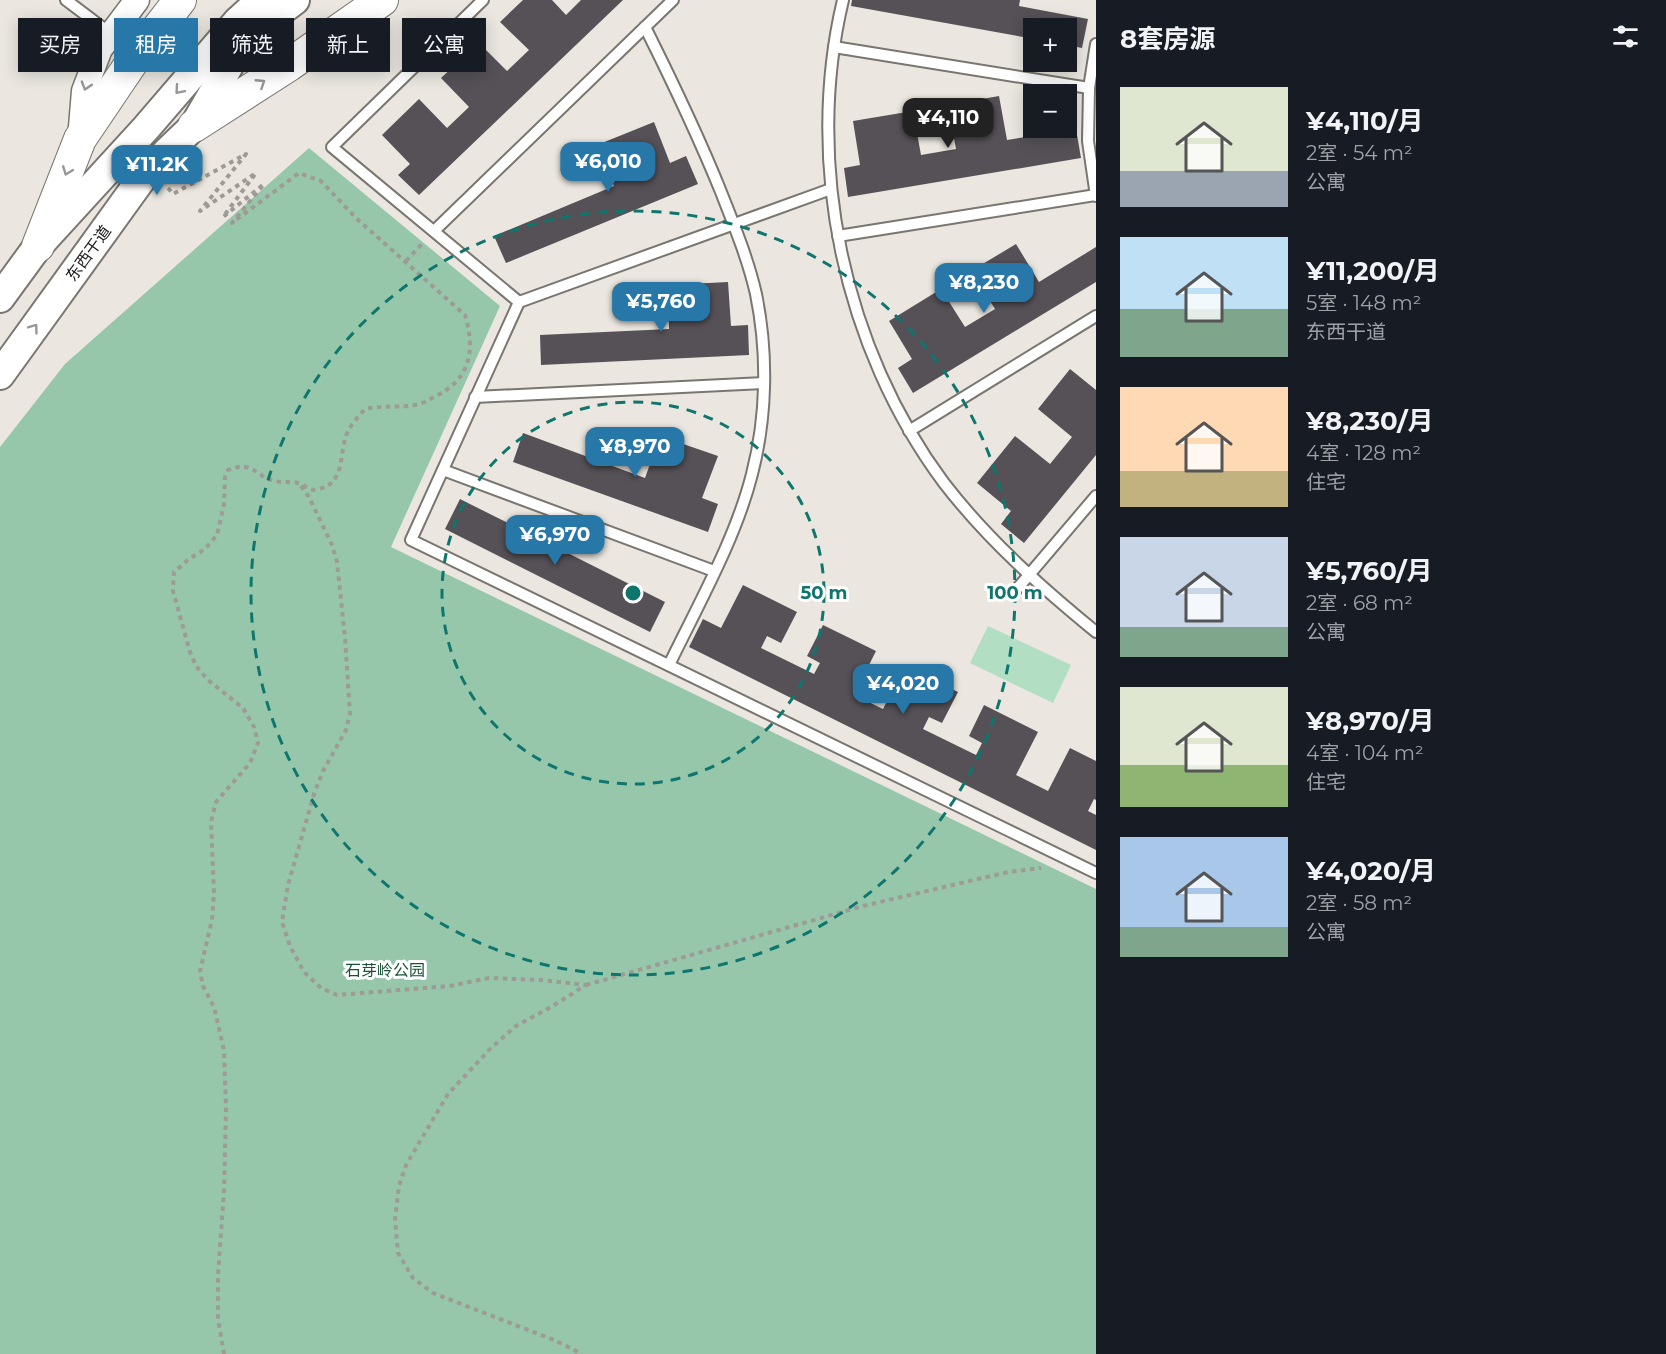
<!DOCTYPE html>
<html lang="zh">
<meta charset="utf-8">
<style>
body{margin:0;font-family:Montserrat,"Noto Sans SC",sans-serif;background:#20242c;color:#f1f3f6;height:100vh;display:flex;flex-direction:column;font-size:22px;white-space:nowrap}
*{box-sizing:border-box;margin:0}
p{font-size:20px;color:#9ea1a6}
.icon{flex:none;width:33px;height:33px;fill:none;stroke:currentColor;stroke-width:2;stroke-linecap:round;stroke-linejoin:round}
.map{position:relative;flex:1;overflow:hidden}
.drawer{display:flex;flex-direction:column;background:#171b24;width:570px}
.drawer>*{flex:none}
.top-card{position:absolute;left:18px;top:18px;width:570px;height:54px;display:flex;gap:12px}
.controls{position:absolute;left:1023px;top:18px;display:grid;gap:12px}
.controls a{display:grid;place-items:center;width:54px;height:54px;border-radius:0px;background:#171b24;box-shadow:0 3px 15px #0003;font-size:30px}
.price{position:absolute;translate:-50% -51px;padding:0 14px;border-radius:12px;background:#2777a8;color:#fff;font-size:20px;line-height:39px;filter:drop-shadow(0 2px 3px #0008)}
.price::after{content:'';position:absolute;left:50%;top:36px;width:18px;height:14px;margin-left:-9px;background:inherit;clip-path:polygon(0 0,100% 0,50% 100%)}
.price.selected{background:#222;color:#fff}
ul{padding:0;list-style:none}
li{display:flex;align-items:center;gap:18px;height:150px;padding:0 24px}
li span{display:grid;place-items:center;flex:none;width:168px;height:120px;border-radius:0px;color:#555}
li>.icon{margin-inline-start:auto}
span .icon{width:72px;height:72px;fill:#fffc;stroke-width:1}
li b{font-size:26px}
h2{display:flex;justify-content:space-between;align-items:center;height:72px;padding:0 24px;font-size:26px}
.chip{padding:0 21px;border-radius:0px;background:#171b24;box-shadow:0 3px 15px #0003;font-size:21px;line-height:54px}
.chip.selected{background:#2777a8;color:#fff}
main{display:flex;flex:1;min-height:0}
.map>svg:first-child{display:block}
.green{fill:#b2dec4}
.forest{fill:#96c7ab}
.building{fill:#555157}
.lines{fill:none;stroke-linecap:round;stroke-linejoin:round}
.service-casing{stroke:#79756f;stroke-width:14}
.tertiary-casing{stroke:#79756f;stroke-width:27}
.secondary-casing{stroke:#79756f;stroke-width:32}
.primary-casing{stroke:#79756f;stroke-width:34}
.path{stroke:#9e9a95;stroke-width:4;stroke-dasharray:4.5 4.5;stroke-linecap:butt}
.service{stroke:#fff;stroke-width:10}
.tertiary{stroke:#fff;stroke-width:24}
.secondary{stroke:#fff;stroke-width:28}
.primary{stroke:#fff;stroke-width:32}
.oneway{stroke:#989796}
.ring{fill:none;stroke:#0f766e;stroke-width:3;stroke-dasharray:10 8}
.labels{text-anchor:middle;stroke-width:6;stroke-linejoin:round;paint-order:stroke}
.street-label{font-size:16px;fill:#1a1816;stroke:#fff}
.park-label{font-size:16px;fill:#185237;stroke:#fff}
.centre{fill:#0f766e;stroke:#fff;stroke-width:3}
.ring-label{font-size:18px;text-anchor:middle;font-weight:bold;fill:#0f766e;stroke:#fff;stroke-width:6;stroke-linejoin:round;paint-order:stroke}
</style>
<main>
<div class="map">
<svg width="1096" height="1354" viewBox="0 0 1096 1354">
<rect width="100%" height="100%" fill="#ebe7e0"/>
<path class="green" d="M 988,626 L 1071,665 L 1053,703 L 970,663 Z"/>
<path class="forest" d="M 309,148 L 500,306 L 391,547 L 1096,889 L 1096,1354 L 0,1354 L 0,447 L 65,364 Z"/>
<g class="building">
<path d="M 523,0 L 552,0 L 566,15 L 581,0 L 623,0 L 419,195 L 398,175 L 410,164 L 382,135 L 419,99 L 447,128 L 469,107 L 441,78 L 479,43 L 507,71 L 529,50 L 500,22 Z"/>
<path d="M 852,0 L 1020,0 L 1019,6 L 1088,19 L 1082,48 L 1066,45 L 1066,28 L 1034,28 L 1034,39 L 851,6 Z"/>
<path d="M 999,96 L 1007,140 L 1076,129 L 1081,158 L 848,197 L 844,168 L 860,165 L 853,121 L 913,111 L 921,155 L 956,149 L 948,105 Z"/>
<path d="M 654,122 L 670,163 L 686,156 L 698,184 L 506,263 L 494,236 L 614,186 L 597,145 Z"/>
<path d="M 1016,244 L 1039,282 L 1096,247 L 1096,282 L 913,393 L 898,368 L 912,359 L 889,321 L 941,289 L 965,327 L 995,309 L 971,271 Z"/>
<path d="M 728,282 L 731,326 L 748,325 L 749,355 L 541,365 L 540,335 L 669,329 L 668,285 Z"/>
<path d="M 1070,369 L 1096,390 L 1096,455 L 1024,543 L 1001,524 L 1011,511 L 977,483 L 1015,436 L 1050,464 L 1072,437 L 1038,409 Z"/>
<path d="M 523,433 L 645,478 L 660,436 L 718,456 L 702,498 L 718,504 L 708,532 L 513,462 Z"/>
<path d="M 460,499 L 665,602 L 650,632 L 445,529 Z"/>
<path d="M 743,585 L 797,612 L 781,643 L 767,636 L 761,648 L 814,674 L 820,663 L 807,656 L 823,625 L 876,651 L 854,695 L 883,709 L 905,666 L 958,692 L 942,723 L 929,717 L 923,729 L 976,755 L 982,743 L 969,736 L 984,705 L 1038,732 L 1016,775 L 1048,791 L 1070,748 L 1096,761 L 1096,800 L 1094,799 L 1088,811 L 1096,815 L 1096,850 L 689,647 L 703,619 L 721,628 Z"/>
</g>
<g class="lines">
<defs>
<g id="service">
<path d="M 66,0 L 111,34"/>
<path d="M 483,0 L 332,147 L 519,302 L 411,540 L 1096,873"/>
<path d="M 843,0 C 804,163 844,349 944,483 C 988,540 1041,587 1096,632"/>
<path d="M 645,27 C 672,81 698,135 721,192 C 734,225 748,259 756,294 C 768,353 767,416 752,474 C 736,538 698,605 669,665"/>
<path d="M 1096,44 L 1089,88 L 1088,141 L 1096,196"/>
<path d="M 834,47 L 1089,88"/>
<path d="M 434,231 L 673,0"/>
<path d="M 838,236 L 1096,195"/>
<path d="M 519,302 L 831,189"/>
<path d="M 475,397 L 764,383"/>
<path d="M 909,431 L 1096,316"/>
<path d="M 443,470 L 714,571"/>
<path d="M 1017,589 L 1096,496"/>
</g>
<path id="tertiary" d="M 80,139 L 84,91 L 100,49 L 137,0"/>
<g id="secondary">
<path d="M 238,21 L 253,32 L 289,65"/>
<path d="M 0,298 L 38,246 L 146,128 L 238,21 L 261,0"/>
<path d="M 0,375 L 148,170 L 194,126 L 242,43 L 253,32 L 295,0"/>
</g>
<g id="primary">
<path d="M 194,126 L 289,65 L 382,0"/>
<path d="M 38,246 L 80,139 L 132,62 L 180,0"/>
</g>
</defs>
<use href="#service" class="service-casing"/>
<use href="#tertiary" class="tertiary-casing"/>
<use href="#secondary" class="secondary-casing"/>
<use href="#primary" class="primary-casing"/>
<g class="path">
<path d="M 168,188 L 173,194 L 246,154 L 200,211 L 256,173 L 223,217 L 264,184 L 232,223 L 299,173 L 321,181 L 356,218 L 465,315 C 476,352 470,381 432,398 C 427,401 421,404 415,405 C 398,408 382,405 365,409 C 358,417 349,426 346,436 C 339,456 345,483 319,489 C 308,492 307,485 298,483 C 291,481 282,483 275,481 C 255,477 255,460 228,470 L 225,477 L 224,505 L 217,535 L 205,549 L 189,559 L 174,572 L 173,591 L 190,652 L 196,666 L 208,680 L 243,708 L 254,727 L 258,743 L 250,763 L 216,802 L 211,822 L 214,893 L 212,920 L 200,971 L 203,986 L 214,1007 L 224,1050 L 226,1109 L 224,1191 L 218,1275 L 218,1319 L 224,1354"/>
<path d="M 406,261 L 423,243"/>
<path d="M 301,486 L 309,497 L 332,545 L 337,562 L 345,638 L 350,714 L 346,730 L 323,771 L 314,794 L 288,885 L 282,922 L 290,946 L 304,972 L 321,988 L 337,995 L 450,986 L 489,978 L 540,980 L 586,985 L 551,1007 L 516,1026 L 491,1048 L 448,1094 L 406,1165 L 399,1186 L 395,1219 L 398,1253 L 413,1278 L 433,1293 L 554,1340 L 582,1354"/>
<path d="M 586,985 L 863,906 L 1008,872 L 1041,868"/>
</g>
<use href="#service" class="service"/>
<use href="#tertiary" class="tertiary"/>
<use href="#secondary" class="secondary"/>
<use href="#primary" class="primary"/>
</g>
<defs><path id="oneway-chevron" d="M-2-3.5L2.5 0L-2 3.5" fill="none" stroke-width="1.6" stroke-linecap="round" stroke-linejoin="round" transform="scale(1.5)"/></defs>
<g class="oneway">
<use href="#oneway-chevron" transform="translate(261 83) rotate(-33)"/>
<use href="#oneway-chevron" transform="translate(86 86) rotate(107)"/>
<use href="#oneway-chevron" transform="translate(179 90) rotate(131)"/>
<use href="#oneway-chevron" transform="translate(67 171) rotate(111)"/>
<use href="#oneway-chevron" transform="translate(34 328) rotate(-54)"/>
</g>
<g class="ring">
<circle cx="633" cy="593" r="191"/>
<circle cx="633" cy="593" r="382"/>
</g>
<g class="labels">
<g class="street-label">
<text transform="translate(88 253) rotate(-54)" y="6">东西干道</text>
</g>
<g class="park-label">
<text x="385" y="976">石芽岭公园</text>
</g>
</g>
<circle cx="633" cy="593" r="9" class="centre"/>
<g class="ring-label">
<text x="824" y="599">50 m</text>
<text x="1015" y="599">100 m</text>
</g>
</svg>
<div class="controls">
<a>+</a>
<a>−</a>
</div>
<b class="price selected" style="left:948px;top:149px">¥4,110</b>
<b class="price" style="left:608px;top:193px">¥6,010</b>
<b class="price" style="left:157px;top:196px">¥11.2K</b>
<b class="price" style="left:984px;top:314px">¥8,230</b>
<b class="price" style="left:661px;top:333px">¥5,760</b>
<b class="price" style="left:635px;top:478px">¥8,970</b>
<b class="price" style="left:555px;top:566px">¥6,970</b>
<b class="price" style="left:903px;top:715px">¥4,020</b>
<div class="top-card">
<a class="chip">买房</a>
<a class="chip selected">租房</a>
<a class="chip">筛选</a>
<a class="chip">新上</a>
<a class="chip">公寓</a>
</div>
</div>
<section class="drawer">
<h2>8套房源<svg class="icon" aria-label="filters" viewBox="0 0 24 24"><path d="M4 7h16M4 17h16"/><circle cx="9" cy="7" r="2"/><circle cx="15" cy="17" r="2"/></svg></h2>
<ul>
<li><span style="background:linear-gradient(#dfe7d0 70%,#9aa5b1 0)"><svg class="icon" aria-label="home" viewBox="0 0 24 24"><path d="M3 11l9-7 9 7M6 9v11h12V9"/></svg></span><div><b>¥4,110/月</b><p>2室 · 54 m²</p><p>公寓</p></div></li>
<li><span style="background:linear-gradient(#bfe0f5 60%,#7fa58c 0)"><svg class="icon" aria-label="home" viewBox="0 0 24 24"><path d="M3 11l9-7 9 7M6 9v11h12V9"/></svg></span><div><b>¥11,200/月</b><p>5室 · 148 m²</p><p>东西干道</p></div></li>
<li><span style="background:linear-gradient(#ffd9b3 70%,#c2b280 0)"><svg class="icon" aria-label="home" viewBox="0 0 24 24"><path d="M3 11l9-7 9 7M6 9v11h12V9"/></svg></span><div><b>¥8,230/月</b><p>4室 · 128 m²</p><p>住宅</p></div></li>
<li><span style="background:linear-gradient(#c9d6e8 75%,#7fa58c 0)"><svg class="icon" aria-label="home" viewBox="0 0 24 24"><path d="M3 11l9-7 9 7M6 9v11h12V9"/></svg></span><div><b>¥5,760/月</b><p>2室 · 68 m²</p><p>公寓</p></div></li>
<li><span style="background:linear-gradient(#dfe7d0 65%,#8fb573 0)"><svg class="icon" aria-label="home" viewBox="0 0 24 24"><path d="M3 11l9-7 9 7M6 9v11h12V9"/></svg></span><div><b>¥8,970/月</b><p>4室 · 104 m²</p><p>住宅</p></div></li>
<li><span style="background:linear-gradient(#a9c7e8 75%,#7fa58c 0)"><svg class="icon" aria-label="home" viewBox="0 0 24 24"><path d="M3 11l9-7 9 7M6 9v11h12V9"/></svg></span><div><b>¥4,020/月</b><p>2室 · 58 m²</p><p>公寓</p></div></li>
</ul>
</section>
</main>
